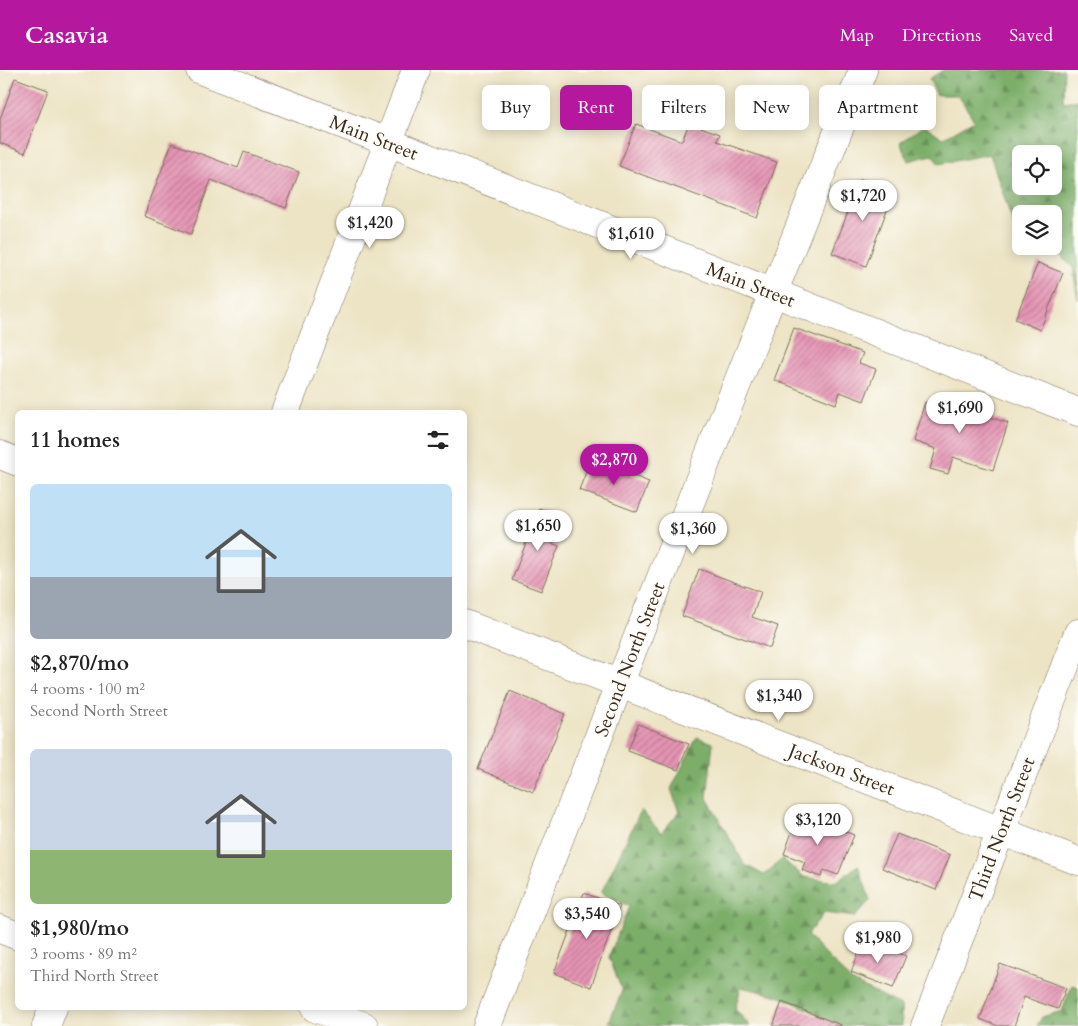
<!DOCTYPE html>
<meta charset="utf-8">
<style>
body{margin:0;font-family:Cardo,serif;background:#f2f2f2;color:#222;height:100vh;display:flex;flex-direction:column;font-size:19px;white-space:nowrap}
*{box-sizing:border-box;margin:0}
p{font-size:16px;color:#767676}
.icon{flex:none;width:28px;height:28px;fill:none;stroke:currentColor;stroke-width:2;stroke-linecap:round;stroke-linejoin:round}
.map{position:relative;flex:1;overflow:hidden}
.side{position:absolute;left:15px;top:340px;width:452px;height:600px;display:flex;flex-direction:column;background:#fff;border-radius:8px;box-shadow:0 2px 12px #0003}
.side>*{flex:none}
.banner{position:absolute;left:482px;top:15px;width:475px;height:45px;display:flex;gap:10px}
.buttons{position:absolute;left:1012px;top:75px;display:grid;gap:10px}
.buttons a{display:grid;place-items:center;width:50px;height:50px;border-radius:8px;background:#fff;box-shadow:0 2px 12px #0003;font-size:25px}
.price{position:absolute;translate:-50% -42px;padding:0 11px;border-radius:18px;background:#fff;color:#222;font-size:16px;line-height:32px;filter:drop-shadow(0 1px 2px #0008)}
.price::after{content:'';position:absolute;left:50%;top:30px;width:15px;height:11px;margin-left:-8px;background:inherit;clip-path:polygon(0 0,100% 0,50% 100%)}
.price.current{background:#b5179e;color:#fff}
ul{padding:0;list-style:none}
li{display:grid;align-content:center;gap:10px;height:265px;padding:0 15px}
li span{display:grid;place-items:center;height:155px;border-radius:8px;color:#555}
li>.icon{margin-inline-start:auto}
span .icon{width:90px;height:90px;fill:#fffc;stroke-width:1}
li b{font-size:21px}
h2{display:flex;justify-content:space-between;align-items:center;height:60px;padding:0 15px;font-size:21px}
.chip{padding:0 18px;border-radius:8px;background:#fff;box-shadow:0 2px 12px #0003;font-size:18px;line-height:45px}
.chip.current{background:#b5179e;color:#fff}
header{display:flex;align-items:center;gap:30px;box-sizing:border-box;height:70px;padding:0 25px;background:#b5179e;color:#fff}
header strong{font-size:24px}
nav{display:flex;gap:28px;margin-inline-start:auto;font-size:18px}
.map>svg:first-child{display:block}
.forest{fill:url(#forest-firs);stroke:#5b6c44;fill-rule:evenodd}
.building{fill:url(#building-hatch)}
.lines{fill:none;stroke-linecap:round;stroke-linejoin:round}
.street-casing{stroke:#796b58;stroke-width:29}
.secondary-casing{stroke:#796b58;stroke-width:29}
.street{stroke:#fff;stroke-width:28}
.secondary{stroke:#fff;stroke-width:28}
.labels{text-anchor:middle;stroke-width:4;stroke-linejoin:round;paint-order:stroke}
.street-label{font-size:19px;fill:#3b2a1e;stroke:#fdfcf7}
</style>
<header>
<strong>Casavia</strong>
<nav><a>Map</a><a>Directions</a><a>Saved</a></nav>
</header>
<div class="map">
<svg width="1078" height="956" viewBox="0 0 1078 956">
<defs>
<pattern id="forest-firs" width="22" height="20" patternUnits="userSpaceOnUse" patternTransform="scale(1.25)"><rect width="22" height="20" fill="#7bae69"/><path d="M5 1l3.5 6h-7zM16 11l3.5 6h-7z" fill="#668e56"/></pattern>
<pattern id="building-hatch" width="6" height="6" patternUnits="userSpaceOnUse" patternTransform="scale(1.25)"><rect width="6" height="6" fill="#e594b4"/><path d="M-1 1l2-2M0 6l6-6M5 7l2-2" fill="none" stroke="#bb7992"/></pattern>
</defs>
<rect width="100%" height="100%" fill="#fdfcf7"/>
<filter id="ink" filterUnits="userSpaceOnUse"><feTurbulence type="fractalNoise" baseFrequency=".02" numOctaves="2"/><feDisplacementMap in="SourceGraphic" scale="10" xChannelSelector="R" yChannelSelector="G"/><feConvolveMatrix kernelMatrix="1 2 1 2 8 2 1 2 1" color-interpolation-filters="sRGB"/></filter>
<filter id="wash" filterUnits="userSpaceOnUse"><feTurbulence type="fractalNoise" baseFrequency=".0096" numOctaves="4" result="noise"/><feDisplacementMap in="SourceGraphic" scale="20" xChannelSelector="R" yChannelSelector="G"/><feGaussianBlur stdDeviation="1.12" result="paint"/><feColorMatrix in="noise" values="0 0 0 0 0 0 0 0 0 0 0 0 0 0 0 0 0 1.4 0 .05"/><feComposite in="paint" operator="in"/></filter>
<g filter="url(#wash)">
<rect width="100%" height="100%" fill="#ede4c5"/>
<g class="forest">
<path d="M 943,0 L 1064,0 L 1063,32 L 1078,30 L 1078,230 L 1073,198 L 1052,176 L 1054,176 L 1054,144 L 1021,144 L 1021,164 L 1016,163 L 990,84 L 939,94 L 932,85 L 909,91 L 900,73 L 924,55 L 943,68 L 974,50 L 958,25 L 937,25 L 929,9 ZM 1021,84 L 1054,84 L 1054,116 L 1021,116 Z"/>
<path d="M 697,667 L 713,673 L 707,728 L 745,795 L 764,805 L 782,789 L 804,807 L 836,812 L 858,795 L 870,830 L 855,847 L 824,843 L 807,865 L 851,911 L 901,936 L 902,956 L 816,956 L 818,944 L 779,926 L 741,917 L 735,939 L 750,956 L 619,956 L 609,952 L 622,921 L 609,887 L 629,836 L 601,823 L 641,740 L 661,763 L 679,742 L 671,719 Z"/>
<path d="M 1072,915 L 1078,917 L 1078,956 L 1037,956 L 1042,947 L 1062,941 Z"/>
</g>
<g id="blocks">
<g class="building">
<path d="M 15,8 L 48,20 L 25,83 L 0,73 L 0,49 Z"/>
<path d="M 689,53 L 720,64 L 717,71 L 777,92 L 757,148 L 619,96 L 636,54 L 682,71 Z"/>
<path d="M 172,73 L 238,98 L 244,82 L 299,102 L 286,138 L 211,110 L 191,164 L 144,146 Z"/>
<path d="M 861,109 L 894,121 L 866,196 L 832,183 Z"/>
<path d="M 1038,193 L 1063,203 L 1040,260 L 1015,249 Z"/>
<path d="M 794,258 L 863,283 L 859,293 L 876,299 L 864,331 L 840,322 L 836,334 L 774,310 Z"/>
<path d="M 954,324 L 981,332 L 977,343 L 1008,353 L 993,400 L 953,387 L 948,404 L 930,399 L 936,379 L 913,371 L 925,332 L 949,340 Z"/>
<path d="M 591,389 L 649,412 L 637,442 L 579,420 Z"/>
<path d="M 539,438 L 561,447 L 551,473 L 559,476 L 541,521 L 512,510 Z"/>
<path d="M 699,499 L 761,522 L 752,547 L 778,556 L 770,578 L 682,546 Z"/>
<path d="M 510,621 L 565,644 L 533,722 L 478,699 Z"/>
<path d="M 638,654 L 689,674 L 678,700 L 628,681 Z"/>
<path d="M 799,743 L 854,765 L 838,805 L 824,800 L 821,807 L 802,800 L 805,792 L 784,784 Z"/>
<path d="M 897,764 L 950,785 L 936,820 L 882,798 Z"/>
<path d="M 584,823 L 620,836 L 591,917 L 554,903 Z"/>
<path d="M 864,869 L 906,886 L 893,918 L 851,902 Z"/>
<path d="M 1000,894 L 1066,918 L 1058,939 L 1024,927 L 1014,956 L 998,956 L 980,949 Z"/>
<path d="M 782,932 L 841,955 L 841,956 L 773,956 Z"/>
</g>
</g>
</g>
<g filter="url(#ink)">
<use href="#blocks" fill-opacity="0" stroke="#796b58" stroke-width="1"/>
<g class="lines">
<defs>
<g id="street">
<path d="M 200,0 L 388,72 L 1078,342"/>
<path d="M 0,385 L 18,392"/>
<path d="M 465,554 L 1078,791"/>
<path d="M 0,859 L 18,866"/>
<path d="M 315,938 L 364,956"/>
<path d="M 487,956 C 610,636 734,317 863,0"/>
<path d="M 925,956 L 1078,563"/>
</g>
<g id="secondary">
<path d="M 285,342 L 416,0"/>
<path d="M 46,956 L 53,938"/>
</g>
</defs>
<use href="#street" class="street-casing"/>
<use href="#secondary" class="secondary-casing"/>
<use href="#street" class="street"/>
<use href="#secondary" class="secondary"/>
</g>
</g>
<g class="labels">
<g class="street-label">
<text transform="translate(374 67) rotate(21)" y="7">Main Street</text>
<text transform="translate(751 214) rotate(21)" y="7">Main Street</text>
<text transform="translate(629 589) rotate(-69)" y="7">Second North Street</text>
<text transform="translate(842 699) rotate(21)" y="7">Jackson Street</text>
<text transform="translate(1001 759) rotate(-69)" y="7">Third North Street</text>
</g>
</g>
</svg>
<div class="buttons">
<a><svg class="icon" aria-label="locate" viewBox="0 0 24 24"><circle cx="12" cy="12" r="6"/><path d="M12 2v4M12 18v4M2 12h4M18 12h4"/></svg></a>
<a><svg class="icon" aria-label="layers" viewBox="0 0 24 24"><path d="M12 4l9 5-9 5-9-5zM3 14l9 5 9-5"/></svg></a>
</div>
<b class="price" style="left:863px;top:152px">$1,720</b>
<b class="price" style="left:370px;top:179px">$1,420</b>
<b class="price" style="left:631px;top:190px">$1,610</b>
<b class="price" style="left:960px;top:364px">$1,690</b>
<b class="price current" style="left:614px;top:416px">$2,870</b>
<b class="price" style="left:538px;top:482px">$1,650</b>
<b class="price" style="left:693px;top:485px">$1,360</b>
<b class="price" style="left:779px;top:652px">$1,340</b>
<b class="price" style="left:818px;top:776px">$3,120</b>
<b class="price" style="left:587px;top:870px">$3,540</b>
<b class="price" style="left:878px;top:894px">$1,980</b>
<div class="banner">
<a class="chip">Buy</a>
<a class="chip current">Rent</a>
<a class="chip">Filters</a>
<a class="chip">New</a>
<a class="chip">Apartment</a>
</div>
<section class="side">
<h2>11 homes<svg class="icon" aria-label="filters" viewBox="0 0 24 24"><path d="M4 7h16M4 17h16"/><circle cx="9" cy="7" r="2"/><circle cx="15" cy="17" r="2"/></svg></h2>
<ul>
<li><span style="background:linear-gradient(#bfe0f5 60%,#9aa5b1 0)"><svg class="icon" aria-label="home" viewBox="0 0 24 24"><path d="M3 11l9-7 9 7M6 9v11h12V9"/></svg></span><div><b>$2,870/mo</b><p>4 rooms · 100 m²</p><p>Second North Street</p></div></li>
<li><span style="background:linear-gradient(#c9d6e8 65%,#8fb573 0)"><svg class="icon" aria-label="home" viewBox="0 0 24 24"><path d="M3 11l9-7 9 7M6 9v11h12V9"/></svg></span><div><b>$1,980/mo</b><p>3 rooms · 89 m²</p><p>Third North Street</p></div></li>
</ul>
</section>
</div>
